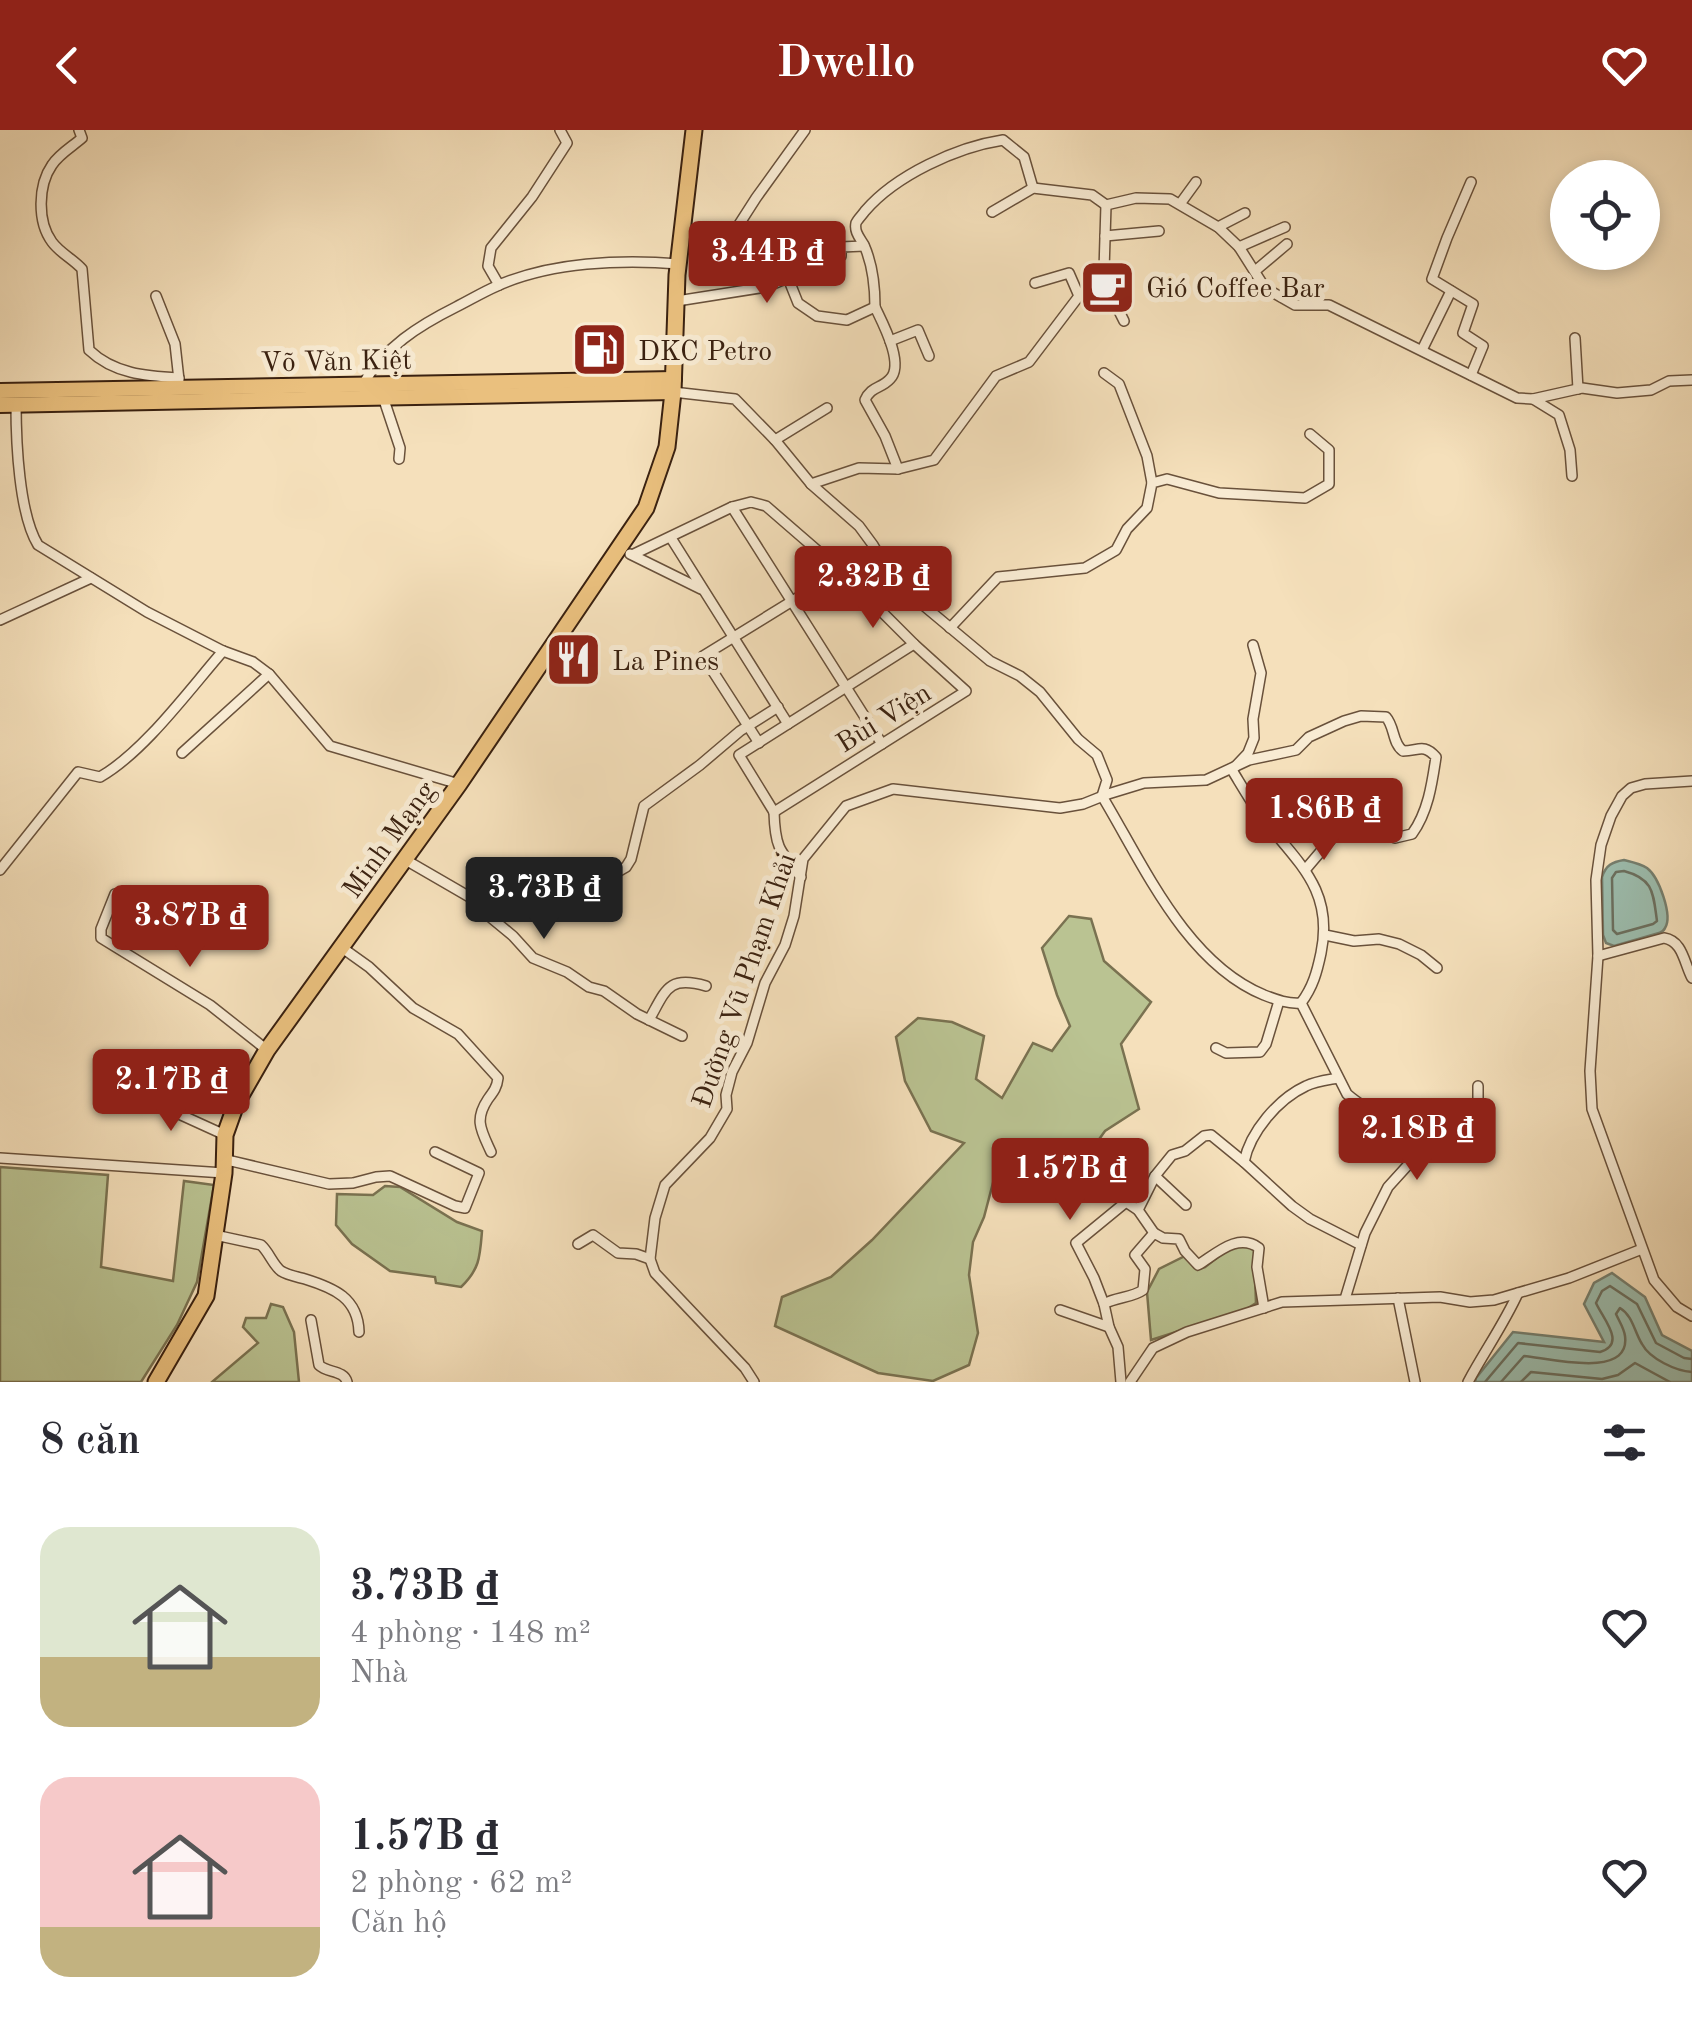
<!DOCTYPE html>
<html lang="vi">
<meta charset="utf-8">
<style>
body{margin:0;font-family:"Old Standard TT",serif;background:#f2f2f3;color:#2b2b33;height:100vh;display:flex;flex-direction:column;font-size:38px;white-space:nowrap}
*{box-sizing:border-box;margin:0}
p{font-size:32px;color:#7c7c81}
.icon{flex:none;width:55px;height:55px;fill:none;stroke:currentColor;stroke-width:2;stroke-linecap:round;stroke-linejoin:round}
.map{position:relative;height:1252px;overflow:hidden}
.drawer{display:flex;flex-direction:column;background:#fff;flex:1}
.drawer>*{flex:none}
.fabs{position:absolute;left:1550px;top:30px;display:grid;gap:20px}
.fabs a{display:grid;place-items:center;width:110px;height:110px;border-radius:50%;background:#fff;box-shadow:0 5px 15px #0003;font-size:50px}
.price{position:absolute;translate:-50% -85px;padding:0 22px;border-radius:10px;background:#8f2418;color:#fff;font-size:32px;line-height:65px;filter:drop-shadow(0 2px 5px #0008)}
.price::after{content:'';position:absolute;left:50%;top:60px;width:30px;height:22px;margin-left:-15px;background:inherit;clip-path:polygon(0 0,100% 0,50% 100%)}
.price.current{background:#222;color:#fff}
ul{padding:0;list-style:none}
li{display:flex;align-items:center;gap:30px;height:250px;padding:0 40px}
li span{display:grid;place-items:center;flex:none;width:280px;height:200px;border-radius:30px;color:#555}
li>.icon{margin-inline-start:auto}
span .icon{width:120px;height:120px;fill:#fffc;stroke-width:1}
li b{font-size:42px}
h2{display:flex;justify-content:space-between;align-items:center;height:120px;padding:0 40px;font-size:42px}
header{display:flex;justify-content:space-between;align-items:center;height:130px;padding:0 40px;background:#8f2418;color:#fff;font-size:45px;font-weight:700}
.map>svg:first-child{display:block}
.green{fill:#bac392;stroke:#7a7251;stroke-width:2.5}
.water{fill:#9cbdae;stroke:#757f6f;stroke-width:2.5}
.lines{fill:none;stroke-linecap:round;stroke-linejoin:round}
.shore{stroke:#6b6f5f;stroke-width:2.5}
.minor-casing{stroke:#69513b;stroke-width:12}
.primary-casing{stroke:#3a2110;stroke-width:18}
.trunk-casing{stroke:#3a2110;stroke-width:19}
.minor{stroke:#f8ebd3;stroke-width:9}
.primary{stroke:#eac07e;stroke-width:14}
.trunk{stroke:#eac07e;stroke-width:15}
.labels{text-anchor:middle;stroke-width:10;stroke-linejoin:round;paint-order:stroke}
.poi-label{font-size:28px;fill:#3a2110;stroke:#f8ebd3;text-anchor:start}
.street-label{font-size:28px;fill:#3a2110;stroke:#f8ebd3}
</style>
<header><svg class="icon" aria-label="back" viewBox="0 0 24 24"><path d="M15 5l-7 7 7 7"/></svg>Dwello<svg class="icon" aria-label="heart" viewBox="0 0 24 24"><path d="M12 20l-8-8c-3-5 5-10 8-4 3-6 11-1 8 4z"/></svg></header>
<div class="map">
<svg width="1692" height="1252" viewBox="0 0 1692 1252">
<rect width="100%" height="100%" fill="#f5e0bb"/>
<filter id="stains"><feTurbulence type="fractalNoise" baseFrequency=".002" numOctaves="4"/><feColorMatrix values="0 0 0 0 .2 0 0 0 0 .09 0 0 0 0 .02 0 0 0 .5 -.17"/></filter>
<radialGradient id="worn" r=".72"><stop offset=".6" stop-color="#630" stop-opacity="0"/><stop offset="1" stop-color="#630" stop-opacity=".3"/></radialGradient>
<g class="green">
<path d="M 1069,786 L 1091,789 L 1104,831 L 1151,872 L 1121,914 L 1139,979 L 1105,1001 L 1090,1022 L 1068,1030 L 1041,1049 L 994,1049 L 984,1087 L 973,1112 L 969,1145 L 978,1203 L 969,1235 L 933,1251 L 878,1243 L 775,1196 L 782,1167 L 831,1147 L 872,1110 L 964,1013 L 931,1001 L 905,951 L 896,907 L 918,888 L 952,892 L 984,906 L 976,949 L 1002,968 L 1033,913 L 1052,921 L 1070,896 L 1057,865 L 1042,818 Z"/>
<path d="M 0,1037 L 108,1045 L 101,1137 L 173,1151 L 184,1051 L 214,1055 L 197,1152 L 177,1195 L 141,1252 L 0,1252 Z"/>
<path d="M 385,1056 L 400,1057 L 457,1092 L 482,1101 C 480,1126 480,1139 461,1157 L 436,1153 L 435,1147 L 390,1141 L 352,1114 L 336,1095 L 337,1064 L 373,1065 Z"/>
<path d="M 1244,1115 L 1254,1118 L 1256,1173 L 1245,1180 L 1151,1210 L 1147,1162 L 1159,1139 L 1185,1126 L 1198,1139 L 1205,1137 L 1227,1120 Z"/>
<path d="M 271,1174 L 283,1177 L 294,1202 L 299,1252 L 212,1252 L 258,1213 L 243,1197 L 246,1188 L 266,1188 Z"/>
</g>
<g class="water">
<path d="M 1624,730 C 1632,732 1641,734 1647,738 C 1659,747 1673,786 1665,798 C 1664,801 1661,802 1659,803 L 1614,816 L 1606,813 L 1603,805 L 1602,747 C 1606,735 1612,732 1624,730 Z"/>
<path d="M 1612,1143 L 1645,1167 L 1662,1205 L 1692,1221 L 1692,1252 L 1475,1252 L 1476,1248 L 1513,1202 L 1604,1212 L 1584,1174 L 1594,1153 Z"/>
</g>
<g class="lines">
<g class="shore">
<path d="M 1624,741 C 1654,749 1653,763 1657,791 L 1653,794 L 1617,804 L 1613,800 L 1612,748 L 1616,742 Z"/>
<path d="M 1485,1252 L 1518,1213 L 1600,1222 C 1627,1214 1603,1189 1596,1173 L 1602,1161 L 1610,1156 L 1637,1174 L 1656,1213 L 1684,1228 L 1692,1229"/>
<path d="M 1501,1252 L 1524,1226 C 1548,1228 1631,1250 1625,1206 C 1624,1198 1619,1191 1616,1184 L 1620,1178 C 1633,1186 1634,1201 1642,1214 C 1650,1229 1676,1241 1692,1242"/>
<path d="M 1521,1252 L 1531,1242 L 1602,1249 L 1618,1245 L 1635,1233 L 1670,1252"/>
</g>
<defs>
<g id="minor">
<path d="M 79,0 L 82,8 C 73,16 59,24 52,35 C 38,55 37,92 52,112 C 60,123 73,129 82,139 L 89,220 C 114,244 146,246 179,248"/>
<path d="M 1180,74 L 1196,52"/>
<path d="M 992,82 L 1033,58 L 1092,65 L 1106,75 L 1136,68 L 1170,69 L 1218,97 L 1239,117 L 1265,158 L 1295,175 L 1329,175 L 1517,268 L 1533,269 L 1582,258 L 1617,263 L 1651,260 L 1669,251 L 1692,250"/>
<path d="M 1218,97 L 1245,83"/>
<path d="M 1105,106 L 1159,101"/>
<path d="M 731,107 L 756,68 L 805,0"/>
<path d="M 1239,117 L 1285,97"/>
<path d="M 1255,141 L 1287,114"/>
<path d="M 788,148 L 798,173 L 817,186 L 847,190 L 875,177 C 882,192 905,234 890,249 C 881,259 871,256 865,270 L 885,306 L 898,339"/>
<path d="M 1035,153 L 1069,143 L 1079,166"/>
<path d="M 499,155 L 488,136 L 491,118 L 532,67 L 567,13 L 560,0"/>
<path d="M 1087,158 L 1106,176 L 1117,177 L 1124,191"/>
<path d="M 156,166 L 175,214 L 179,250"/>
<path d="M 677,171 L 766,157 L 841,126 L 841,117 L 864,116"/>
<path d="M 875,177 C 875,157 872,133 864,115 C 860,108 854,102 856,93 C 857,90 863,84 865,81 C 896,45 957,17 1003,10 L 1024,27 L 1033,58"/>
<path d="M 1575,208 L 1578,259"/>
<path d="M 890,211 L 918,200 L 929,226"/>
<path d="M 1422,220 L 1451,161"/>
<path d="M 1104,243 L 1119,254 L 1147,326 L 1152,353"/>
<path d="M 1471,245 L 1483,216 L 1463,203 L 1473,174 L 1432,149 L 1447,108 L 1471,52"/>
<path d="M 363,254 C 385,217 418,196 456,177 C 470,170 483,162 497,156 C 550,132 622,129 679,134"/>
<path d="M 673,262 L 735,269 L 775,310 L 811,354 L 859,396 L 873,415 L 888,441 L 911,465 L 990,531 L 1020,546 L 1040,562 L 1078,609 L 1097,625 L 1107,650 L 1102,666"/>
<path d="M 383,267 L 400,318 L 399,329"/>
<path d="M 1533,269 L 1559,285 L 1570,320 L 1572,346"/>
<path d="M 16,274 C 16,312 19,384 38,415 L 147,482 L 223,521 L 253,532 L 269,544 L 330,616 L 459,654"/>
<path d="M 775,310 L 827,278"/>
<path d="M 811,354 L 859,338 L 898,339 L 934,330 L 996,246 L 1029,232 L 1079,166 L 1104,141 L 1106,75"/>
<path d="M 732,377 L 882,614"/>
<path d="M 671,408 L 788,594"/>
<path d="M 630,424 L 701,459"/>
<path d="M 634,424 L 732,377 L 751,372 L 766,376 L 841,441 L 914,514 L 966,561 L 774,682"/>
<path d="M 0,490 L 91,448"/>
<path d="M 950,498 L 998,447 L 1085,438 L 1116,420 L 1127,399 L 1147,378 L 1152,353 L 1167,349 L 1219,363 L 1305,368 L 1329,354 L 1329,320 L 1310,304"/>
<path d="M 1253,515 L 1261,543 L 1253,589 L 1254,608 L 1248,623 L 1232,640 C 1240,653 1248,667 1257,680 C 1292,729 1335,755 1321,823 C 1317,842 1313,857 1301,873"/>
<path d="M 759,613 L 703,526 L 841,441"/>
<path d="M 182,623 L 269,544"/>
<path d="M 1692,651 L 1645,654 L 1631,658 L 1622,666 L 1611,686 L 1601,715 L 1596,750 L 1598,826 L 1590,941 L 1592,979 L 1654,1150 L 1677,1177 L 1692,1186"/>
<path d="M 1102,666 C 1144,736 1186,833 1264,865 C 1277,870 1288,874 1301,873"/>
<path d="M 774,682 L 739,625 L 914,514"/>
<path d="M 774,682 C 775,717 779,720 801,747"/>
<path d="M 404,729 L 480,773 L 484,782 L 513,806 L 533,828 L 567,842 L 589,857 L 604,861 L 637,884 L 682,906"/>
<path d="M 0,740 L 78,642 L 100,647 C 144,622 189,560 223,521"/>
<path d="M 115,764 L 101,799 L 101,808 L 210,875 L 267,920"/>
<path d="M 484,782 C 515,778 517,769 542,755 L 545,755 L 556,768 L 565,772 L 626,737 L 631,729 L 644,676 L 700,635 L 740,601 L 778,577"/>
<path d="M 1325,805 L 1354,811 L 1379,809 L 1399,814 L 1421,825 L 1437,838"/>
<path d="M 341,817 L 369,837 L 413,878 L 458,904 L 498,948 C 497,957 494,961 488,969 C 474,990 481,1000 491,1022"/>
<path d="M 1598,826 L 1664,808 C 1683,811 1684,833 1692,848"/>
<path d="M 1301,873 L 1347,964 C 1371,985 1401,996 1427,1014"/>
<path d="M 649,890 C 666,860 668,845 706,856"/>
<path d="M 1216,918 L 1226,923 L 1260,922 L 1266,914 L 1279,871"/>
<path d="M 135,964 L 225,1005"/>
<path d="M 0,1028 L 224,1043"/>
<path d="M 223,1029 L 329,1054 L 353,1053 L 376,1047 L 390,1046 L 455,1076 L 465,1078 L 479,1043 L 435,1022"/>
<path d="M 1244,1032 C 1250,1002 1278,969 1306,956 C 1316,951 1327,950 1338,948"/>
<path d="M 1155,1046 L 1186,1075"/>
<path d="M 1138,1080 L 1155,1046 L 1172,1025 L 1185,1021 L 1204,1006 L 1211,1005 L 1244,1032 L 1292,1076 L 1310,1089 L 1361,1115"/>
<path d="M 215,1105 L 261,1115 C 269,1122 273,1135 281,1141 C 287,1145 298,1147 305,1149 C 334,1158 358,1168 359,1202"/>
<path d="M 578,1114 L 593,1105 L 618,1123 L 636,1124 L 650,1129"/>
<path d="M 1398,1168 L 1415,1252"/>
<path d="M 1345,1169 L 1365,1103 L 1388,1057 L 1427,1014 L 1473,984 L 1478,973 L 1478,956"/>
<path d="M 1104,1174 C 1116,1167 1132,1168 1143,1160 L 1145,1139 L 1135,1125 L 1154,1103 L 1163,1108 L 1179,1109 L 1185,1121 L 1198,1135 C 1216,1124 1238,1102 1259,1118 L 1257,1137 L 1264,1178"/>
<path d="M 1060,1180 L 1109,1197"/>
<path d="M 311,1190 L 319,1235 C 327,1243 344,1240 347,1252"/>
<path d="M 754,1252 L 745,1238 L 655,1143 L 650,1129 L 655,1088 L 665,1055 L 710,1008 L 727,979 L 726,965 L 732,942 L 747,913 L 765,853 L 785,815 L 794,786 L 803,729 L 846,676 L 893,659 L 1060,678 L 1083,674 L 1108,664 L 1144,653 L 1206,650 L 1249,630 L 1296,620 L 1309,607 L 1344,591 L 1361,586 L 1386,587 C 1395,597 1392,613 1403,621 C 1419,621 1423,613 1436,627 C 1432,654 1428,682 1412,704 L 1395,708 L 1342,686 L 1333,707 L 1305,740"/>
<path d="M 1121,1252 L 1118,1217 L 1109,1197 L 1104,1174 L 1094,1148 L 1076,1113 L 1126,1072 L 1138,1080 L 1154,1103"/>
<path d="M 1130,1252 L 1153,1218 L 1187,1202 L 1282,1172 L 1440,1167 L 1470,1172 L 1494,1170 L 1569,1148 L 1642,1119"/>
<path d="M 1468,1252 C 1484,1222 1504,1194 1518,1163"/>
</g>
<g id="primary">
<path d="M 0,261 L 674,249"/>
<path d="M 0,275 L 673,262"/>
</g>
<path id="trunk" d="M 156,1252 L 206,1166 L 224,1043 L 225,1005 L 236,974 L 267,920 L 459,654 L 646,378 L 667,317 L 673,262 L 677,145 L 694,0"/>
</defs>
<use href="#minor" class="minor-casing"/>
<use href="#primary" class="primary-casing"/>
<use href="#trunk" class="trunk-casing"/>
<use href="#minor" class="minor"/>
<use href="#primary" class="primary"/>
<use href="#trunk" class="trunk"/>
</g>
<defs>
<symbol id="cafe-square" viewBox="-11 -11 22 22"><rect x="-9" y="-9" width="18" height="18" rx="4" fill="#8f2418" stroke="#f8ebd3"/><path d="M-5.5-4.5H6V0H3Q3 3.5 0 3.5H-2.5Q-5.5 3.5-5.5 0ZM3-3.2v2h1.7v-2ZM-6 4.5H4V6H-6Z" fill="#fff"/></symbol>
<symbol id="fuel-square" viewBox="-11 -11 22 22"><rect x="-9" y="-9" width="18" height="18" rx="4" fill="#8f2418" stroke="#f8ebd3"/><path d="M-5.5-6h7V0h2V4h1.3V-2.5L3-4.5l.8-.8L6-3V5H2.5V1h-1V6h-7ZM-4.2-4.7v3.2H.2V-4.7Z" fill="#fff"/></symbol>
<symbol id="restaurant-square" viewBox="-11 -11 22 22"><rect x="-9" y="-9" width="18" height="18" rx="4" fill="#8f2418" stroke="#f8ebd3"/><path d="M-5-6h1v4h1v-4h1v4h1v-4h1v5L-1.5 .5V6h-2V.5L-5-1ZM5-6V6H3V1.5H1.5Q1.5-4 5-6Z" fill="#fff"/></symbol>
</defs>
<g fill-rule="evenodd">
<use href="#cafe-square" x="1076" y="126" width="63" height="63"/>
<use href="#fuel-square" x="568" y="188" width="63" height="63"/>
<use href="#restaurant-square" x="542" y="498" width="63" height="63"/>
</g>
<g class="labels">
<g class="poi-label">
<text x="1146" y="167">Gió Coffee Bar</text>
<text x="638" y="230">DKC Petro</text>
<text x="612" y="540">La Pines</text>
</g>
<g class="street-label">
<text transform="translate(336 230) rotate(-1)" y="10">Võ Văn Kiệt</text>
<text transform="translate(883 587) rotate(-32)" y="10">Bùi Viện</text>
<text transform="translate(388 709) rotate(-54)" y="10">Minh Mạng</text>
<text transform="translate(743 850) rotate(-71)" y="10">Đường Vũ Phạm Khải</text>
</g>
</g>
<rect width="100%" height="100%" filter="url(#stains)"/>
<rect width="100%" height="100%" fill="url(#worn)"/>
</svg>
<div class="fabs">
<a><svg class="icon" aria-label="locate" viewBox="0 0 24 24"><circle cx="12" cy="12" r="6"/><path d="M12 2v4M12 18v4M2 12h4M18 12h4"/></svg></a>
</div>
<b class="price" style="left:767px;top:176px">3.44B ₫</b>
<b class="price" style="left:873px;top:501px">2.32B ₫</b>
<b class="price" style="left:1324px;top:733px">1.86B ₫</b>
<b class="price current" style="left:544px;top:812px">3.73B ₫</b>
<b class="price" style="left:190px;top:840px">3.87B ₫</b>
<b class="price" style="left:171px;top:1004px">2.17B ₫</b>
<b class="price" style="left:1417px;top:1053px">2.18B ₫</b>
<b class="price" style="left:1070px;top:1093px">1.57B ₫</b>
</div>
<section class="drawer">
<h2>8 căn<svg class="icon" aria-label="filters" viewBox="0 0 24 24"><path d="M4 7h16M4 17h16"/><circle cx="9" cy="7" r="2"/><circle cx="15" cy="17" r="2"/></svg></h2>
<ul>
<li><span style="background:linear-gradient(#dfe7d0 65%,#c2b280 0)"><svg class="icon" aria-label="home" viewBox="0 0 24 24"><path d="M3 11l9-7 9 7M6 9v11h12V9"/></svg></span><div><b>3.73B ₫</b><p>4 phòng · 148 m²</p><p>Nhà</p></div><svg class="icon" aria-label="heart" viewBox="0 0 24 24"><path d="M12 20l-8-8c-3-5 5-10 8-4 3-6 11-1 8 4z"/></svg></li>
<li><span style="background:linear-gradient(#f6c9c9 75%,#c2b280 0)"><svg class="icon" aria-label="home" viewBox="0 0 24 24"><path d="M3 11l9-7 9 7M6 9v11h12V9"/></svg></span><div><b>1.57B ₫</b><p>2 phòng · 62 m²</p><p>Căn hộ</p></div><svg class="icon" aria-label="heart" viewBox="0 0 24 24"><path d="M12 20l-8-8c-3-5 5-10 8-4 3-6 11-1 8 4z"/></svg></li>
</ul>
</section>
